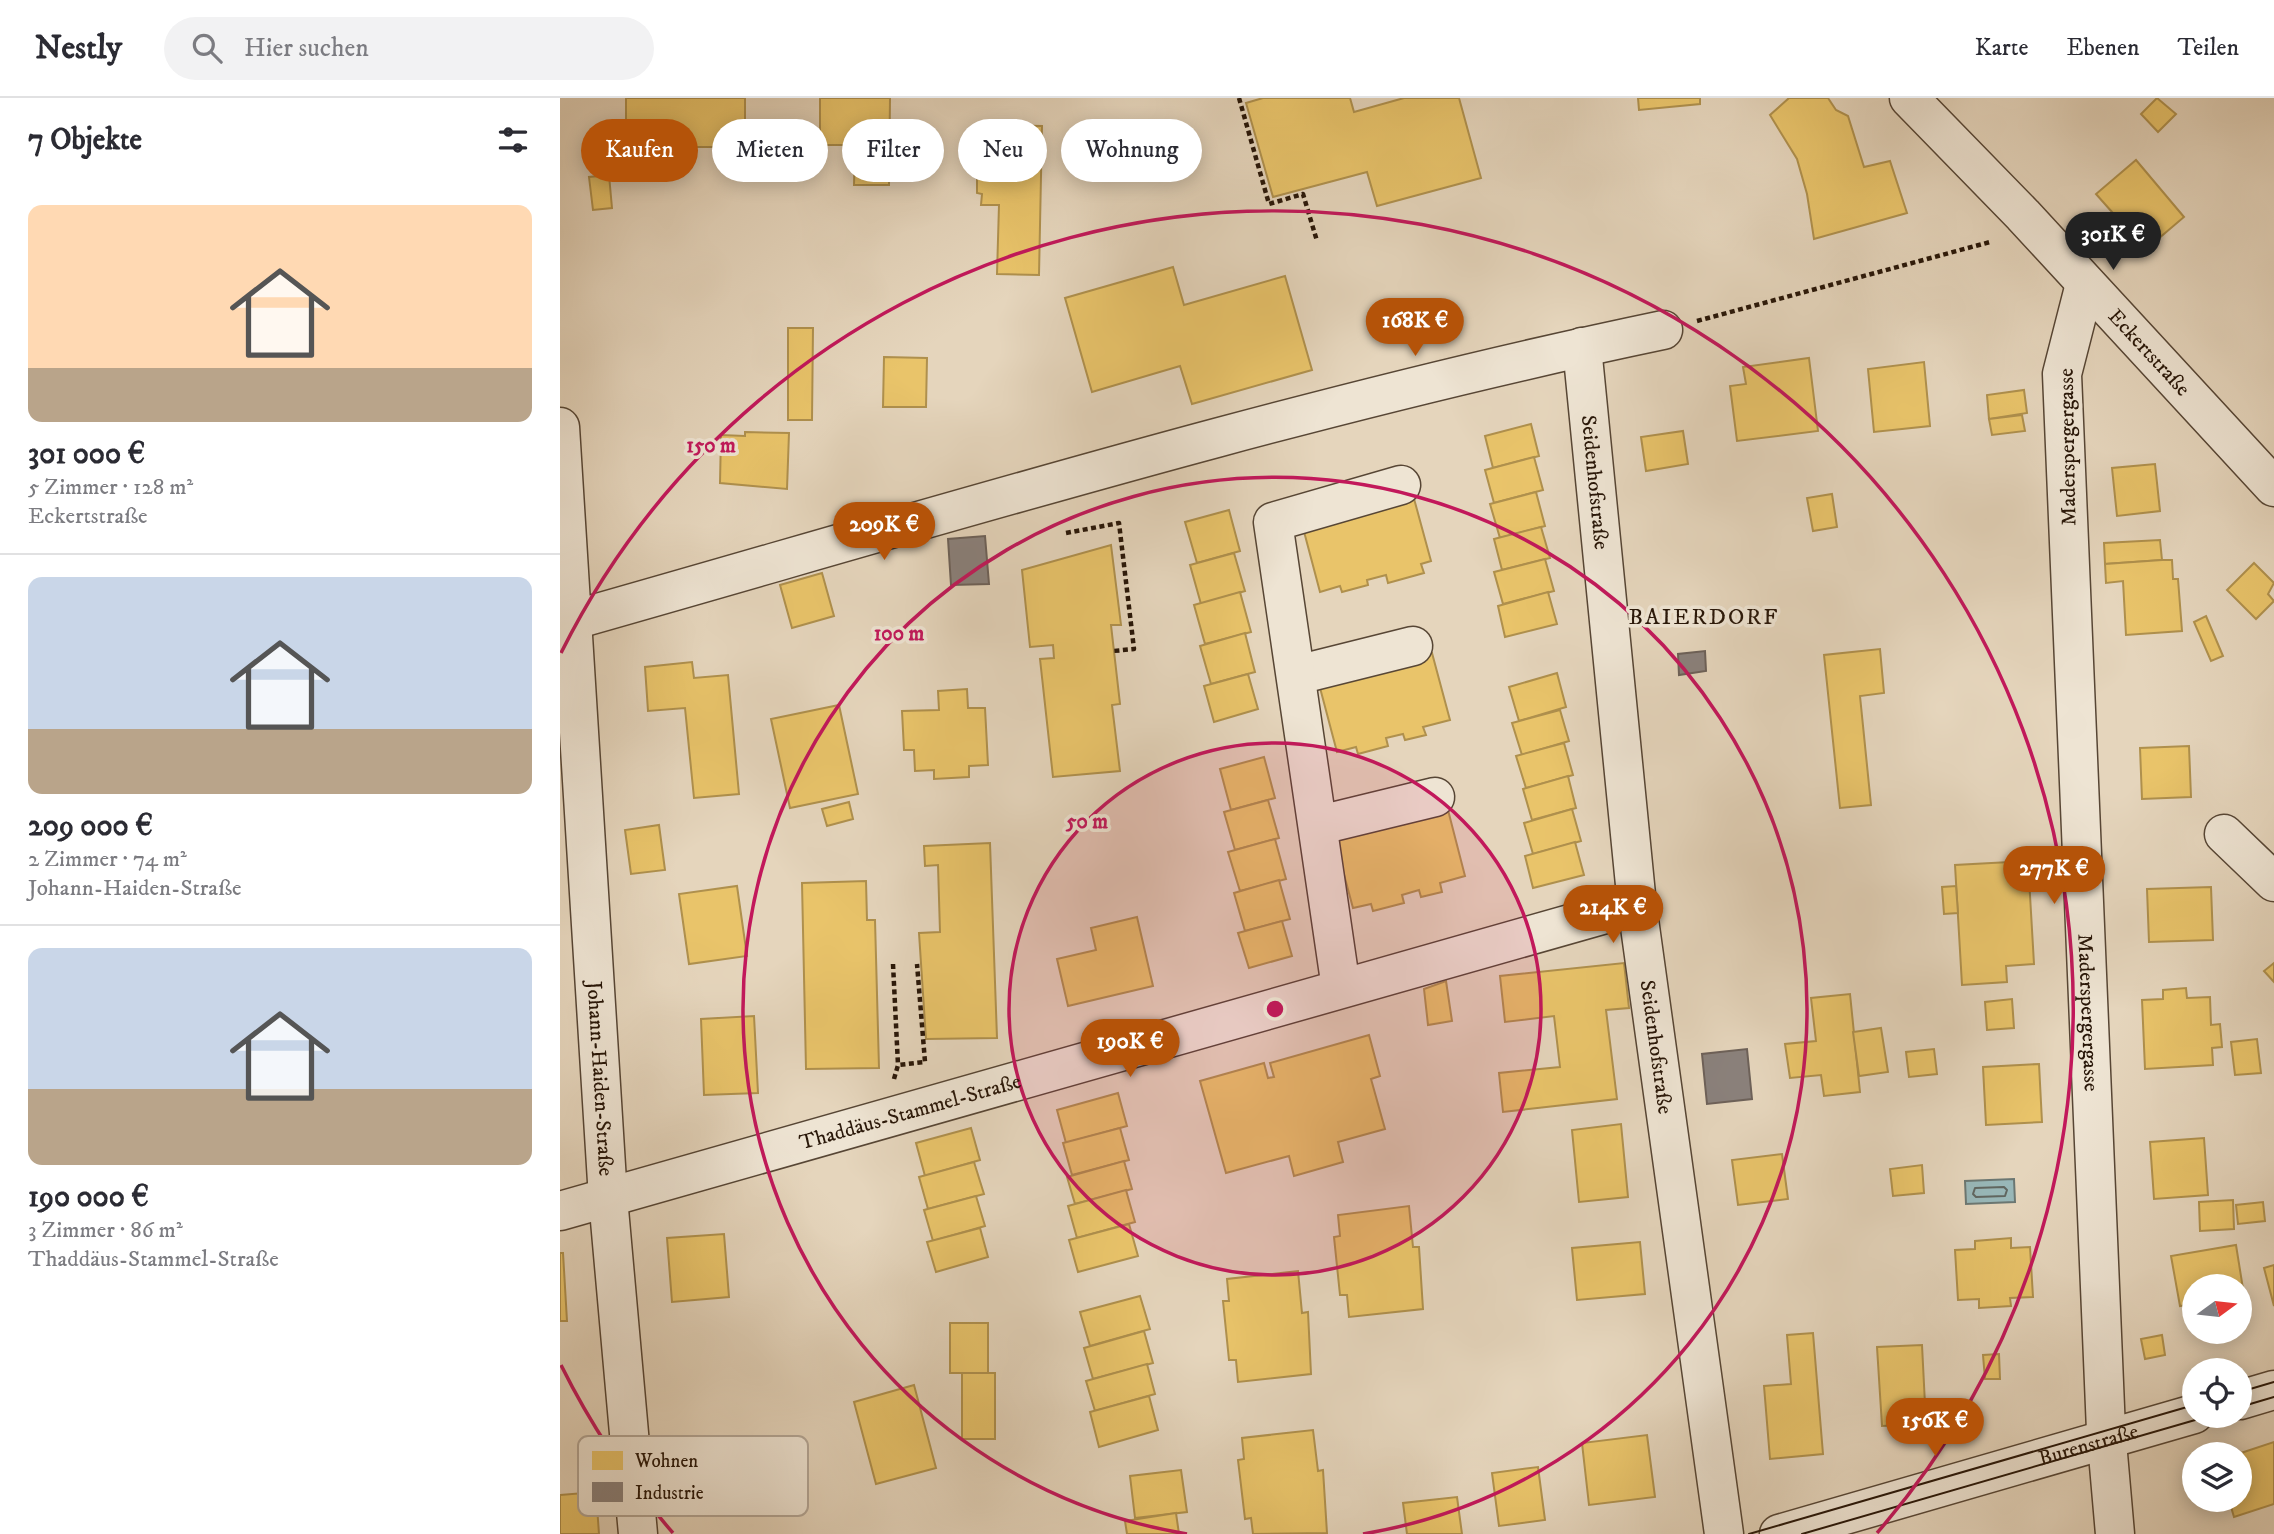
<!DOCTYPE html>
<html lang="de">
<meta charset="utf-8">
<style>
body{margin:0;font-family:"IM FELL DW Pica",serif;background:#f2f2f3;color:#2b2b33;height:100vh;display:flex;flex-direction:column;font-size:26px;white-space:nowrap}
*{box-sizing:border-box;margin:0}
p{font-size:23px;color:#7c7c81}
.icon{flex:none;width:38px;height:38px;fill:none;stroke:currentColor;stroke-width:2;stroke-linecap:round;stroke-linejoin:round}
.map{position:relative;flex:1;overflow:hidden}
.details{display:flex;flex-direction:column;background:#fff;width:560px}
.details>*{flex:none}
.guide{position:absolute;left:21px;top:21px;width:665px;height:63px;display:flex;gap:14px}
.needle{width:46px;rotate:75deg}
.fabs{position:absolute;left:1622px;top:1176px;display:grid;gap:14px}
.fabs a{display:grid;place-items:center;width:70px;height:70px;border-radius:50%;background:#fff;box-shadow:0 4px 18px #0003;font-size:35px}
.price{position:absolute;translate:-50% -60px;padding:0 16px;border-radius:24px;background:#b45309;color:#fff;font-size:23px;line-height:46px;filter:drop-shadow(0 2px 4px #0008)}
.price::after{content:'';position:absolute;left:50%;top:42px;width:21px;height:16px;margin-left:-10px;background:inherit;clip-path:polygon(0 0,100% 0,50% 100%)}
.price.selected{background:#222;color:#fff}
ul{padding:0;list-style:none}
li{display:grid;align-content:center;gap:14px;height:371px;padding:0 28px}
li+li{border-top:2px solid #e1e1e2}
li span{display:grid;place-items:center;height:217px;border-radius:14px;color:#555}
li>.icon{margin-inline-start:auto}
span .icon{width:126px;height:126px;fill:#fffc;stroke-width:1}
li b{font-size:30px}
h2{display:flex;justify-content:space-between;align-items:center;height:84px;padding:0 28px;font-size:30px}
.tag{padding:0 24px;border-radius:32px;background:#fff;box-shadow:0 4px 18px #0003;font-size:24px;line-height:63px}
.tag.selected{background:#b45309;color:#fff}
header{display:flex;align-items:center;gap:42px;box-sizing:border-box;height:98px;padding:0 35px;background:#fff;border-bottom:2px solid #e1e1e2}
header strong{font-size:33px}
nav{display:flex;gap:38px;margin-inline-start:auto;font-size:24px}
.search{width:490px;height:63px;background:#f2f2f3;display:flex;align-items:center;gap:18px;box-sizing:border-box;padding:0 24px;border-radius:38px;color:#7c7c81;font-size:26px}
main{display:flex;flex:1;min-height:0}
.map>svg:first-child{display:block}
.water{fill:#98b7b8;stroke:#6b7772;stroke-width:2}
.homes{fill:#e9c46a;stroke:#af904d;stroke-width:2}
.industry{fill:#8a817c;stroke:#6d6159;stroke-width:2}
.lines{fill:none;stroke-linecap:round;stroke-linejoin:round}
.shore{stroke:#606660;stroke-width:2}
.minor-casing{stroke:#574635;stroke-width:41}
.path{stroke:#281608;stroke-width:4.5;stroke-dasharray:5 3.5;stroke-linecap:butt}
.minor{stroke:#eee4d3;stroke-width:38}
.tram{stroke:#281608;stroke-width:2}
.ring{fill:none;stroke:#c2185b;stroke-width:3.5}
.labels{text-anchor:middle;stroke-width:7;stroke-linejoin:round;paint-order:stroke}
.street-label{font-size:21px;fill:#281608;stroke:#eee4d3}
.neighbourhood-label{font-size:23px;letter-spacing:2px;fill:#281608;stroke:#eee4d3}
.key{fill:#eee4d3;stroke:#b3a696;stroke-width:2}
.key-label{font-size:19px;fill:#281608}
.centre{fill:#c2185b;stroke:#eee4d3;stroke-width:3.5}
.ring-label{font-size:21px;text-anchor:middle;font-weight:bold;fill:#c2185b;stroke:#eee4d3;stroke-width:7;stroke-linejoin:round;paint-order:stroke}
</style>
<header>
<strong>Nestly</strong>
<div class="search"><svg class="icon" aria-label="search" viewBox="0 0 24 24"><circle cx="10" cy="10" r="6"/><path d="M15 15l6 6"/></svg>Hier suchen</div>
<nav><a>Karte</a><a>Ebenen</a><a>Teilen</a></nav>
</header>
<main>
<section class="details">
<h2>7 Objekte<svg class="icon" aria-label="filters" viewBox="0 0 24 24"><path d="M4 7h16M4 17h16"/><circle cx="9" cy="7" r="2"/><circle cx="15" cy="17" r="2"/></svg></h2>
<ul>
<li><span style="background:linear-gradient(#ffd9b3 75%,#b9a48a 0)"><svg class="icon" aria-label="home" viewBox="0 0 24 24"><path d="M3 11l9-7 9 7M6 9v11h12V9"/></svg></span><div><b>301 000 €</b><p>5 Zimmer · 128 m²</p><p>Eckertstraße</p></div></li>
<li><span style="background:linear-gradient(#c9d6e8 70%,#b9a48a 0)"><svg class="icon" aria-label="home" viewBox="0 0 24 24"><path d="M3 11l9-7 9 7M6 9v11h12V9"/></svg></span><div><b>209 000 €</b><p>2 Zimmer · 74 m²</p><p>Johann-Haiden-Straße</p></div></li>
<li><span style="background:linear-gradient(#c9d6e8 65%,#b9a48a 0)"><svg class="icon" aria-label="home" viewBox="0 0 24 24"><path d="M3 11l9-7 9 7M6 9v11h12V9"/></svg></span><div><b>190 000 €</b><p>3 Zimmer · 86 m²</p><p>Thaddäus-Stammel-Straße</p></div></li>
</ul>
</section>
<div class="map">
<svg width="1714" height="1436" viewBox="0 0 1714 1436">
<rect width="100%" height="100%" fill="#e5d5bc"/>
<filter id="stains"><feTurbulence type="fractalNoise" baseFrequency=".00286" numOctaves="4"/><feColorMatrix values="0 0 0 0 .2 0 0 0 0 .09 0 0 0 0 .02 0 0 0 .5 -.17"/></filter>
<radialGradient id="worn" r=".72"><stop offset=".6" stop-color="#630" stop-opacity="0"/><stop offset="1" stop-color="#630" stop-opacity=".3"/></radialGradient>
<path class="water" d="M 1454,1081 L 1455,1104 L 1406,1106 L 1405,1083 Z"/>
<g class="homes">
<path d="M 66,0 L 185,0 L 185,49 L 105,49 L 104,73 L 66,73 Z"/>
<path d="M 260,0 L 330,0 L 329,87 L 294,87 L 295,47 L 260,47 Z"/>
<path d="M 703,0 L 790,0 L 794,14 L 844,0 L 899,0 L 921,80 L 817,108 L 807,74 L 713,99 L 686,5 Z"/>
<path d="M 1078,0 L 1140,0 L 1140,6 L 1079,12 Z"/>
<path d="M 1229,0 L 1268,0 L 1276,12 L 1288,18 L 1304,69 L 1330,63 L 1347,115 L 1254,141 L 1247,96 L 1237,61 L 1210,17 Z"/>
<path d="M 1597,0 L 1616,16 L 1598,34 L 1581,16 Z"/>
<path d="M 424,27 L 482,28 L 479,177 L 437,176 L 439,107 L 421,107 L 422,96 L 417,95 L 417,53 L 424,53 Z"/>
<path d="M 1576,62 L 1624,119 L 1598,141 L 1589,130 L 1576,141 L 1536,96 Z"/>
<path d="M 49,77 L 52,110 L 33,112 L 29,79 Z"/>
<path d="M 613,169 L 624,207 L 725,178 L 752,272 L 632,306 L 620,268 L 532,294 L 505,200 Z"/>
<path d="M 228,230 L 253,230 L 252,322 L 228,322 Z"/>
<path d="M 324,259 L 367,260 L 366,309 L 323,309 Z"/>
<path d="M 1249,260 L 1258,333 L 1177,343 L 1170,288 L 1186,286 L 1183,269 Z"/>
<path d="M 1364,264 L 1370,328 L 1314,334 L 1308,271 Z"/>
<path d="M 1464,292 L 1467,315 L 1429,321 L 1427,297 Z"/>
<path d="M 1462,317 L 1465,333 L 1432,337 L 1429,321 Z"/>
<path d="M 971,326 L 979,358 L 933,370 L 925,338 Z"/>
<path d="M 1123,333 L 1128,366 L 1086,373 L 1081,339 Z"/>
<path d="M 185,334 L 229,335 L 227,391 L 160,385 L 161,337 L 185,338 Z"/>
<path d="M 974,359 L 983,392 L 934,405 L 925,372 Z"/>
<path d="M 1595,366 L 1600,413 L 1557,418 L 1552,370 Z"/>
<path d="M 976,394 L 985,428 L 940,440 L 930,406 Z"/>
<path d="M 1272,396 L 1277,429 L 1253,433 L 1247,400 Z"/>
<path d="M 853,397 L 871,463 L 861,466 L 864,475 L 828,485 L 826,477 L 807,482 L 808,487 L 782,494 L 780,488 L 760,494 L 742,426 Z"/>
<path d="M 669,412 L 680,453 L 637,465 L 625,424 Z"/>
<path d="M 981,429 L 990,460 L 942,472 L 934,441 Z"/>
<path d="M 1600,442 L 1602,462 L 1545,466 L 1544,445 Z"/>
<path d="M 551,447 L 561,527 L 551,527 L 560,606 L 552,607 L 560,673 L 493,679 L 480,561 L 494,560 L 493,547 L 470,549 L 462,472 Z"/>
<path d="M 674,455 L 685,493 L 641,506 L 630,467 Z"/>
<path d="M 985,461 L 994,493 L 943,506 L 934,474 Z"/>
<path d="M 1602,462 L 1612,462 L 1613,481 L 1618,481 L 1622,533 L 1566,537 L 1563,483 L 1546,485 L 1545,466 Z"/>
<path d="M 1694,465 L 1714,485 L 1708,496 L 1714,503 L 1696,521 L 1667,492 Z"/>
<path d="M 262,475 L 274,518 L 232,530 L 220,487 Z"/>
<path d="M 680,494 L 691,534 L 645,546 L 634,507 Z"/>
<path d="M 988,494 L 997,526 L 945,539 L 938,508 Z"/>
<path d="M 1646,518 L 1663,558 L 1651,563 L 1634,524 Z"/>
<path d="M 685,535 L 695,574 L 651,586 L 640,548 Z"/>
<path d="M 1320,551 L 1324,595 L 1300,598 L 1311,707 L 1280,710 L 1264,557 Z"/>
<path d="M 872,555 L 890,622 L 863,629 L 866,637 L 845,642 L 843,636 L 826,640 L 828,648 L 798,656 L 796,649 L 777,654 L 759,586 Z"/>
<path d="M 132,564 L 134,580 L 168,577 L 179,696 L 134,700 L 125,610 L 88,613 L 85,569 Z"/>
<path d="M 997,575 L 1006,609 L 959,623 L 949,589 Z"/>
<path d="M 688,576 L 698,611 L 654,624 L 644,588 Z"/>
<path d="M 407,591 L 408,610 L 425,610 L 428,667 L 409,668 L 409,679 L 374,681 L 374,672 L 355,673 L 354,652 L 344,652 L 342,613 L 379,612 L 378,593 Z"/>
<path d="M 279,607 L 298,696 L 230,710 L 211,621 Z"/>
<path d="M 1000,612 L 1009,643 L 962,657 L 952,625 Z"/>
<path d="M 1004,645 L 1013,677 L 966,690 L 956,658 Z"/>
<path d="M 1629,648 L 1631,699 L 1582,701 L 1580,650 Z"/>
<path d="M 704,659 L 715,700 L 671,712 L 660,671 Z"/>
<path d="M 1008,678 L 1016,710 L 972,722 L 963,691 Z"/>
<path d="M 708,702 L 719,740 L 675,752 L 664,714 Z"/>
<path d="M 289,704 L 293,721 L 267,728 L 262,711 Z"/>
<path d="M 1012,711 L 1021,743 L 973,756 L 964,725 Z"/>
<path d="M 888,712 L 905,778 L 880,785 L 882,794 L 861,799 L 859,792 L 842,797 L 844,805 L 813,813 L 811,806 L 793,810 L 775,743 Z"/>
<path d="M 99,727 L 105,772 L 71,776 L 65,732 Z"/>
<path d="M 715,741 L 726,781 L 680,793 L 668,754 Z"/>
<path d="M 1015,744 L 1024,777 L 973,790 L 965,758 Z"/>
<path d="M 430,745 L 437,940 L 366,941 L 359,835 L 380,834 L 378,767 L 365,768 L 364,748 Z"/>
<path d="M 1468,763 L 1474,866 L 1446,868 L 1447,884 L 1402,887 L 1395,767 Z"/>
<path d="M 719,782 L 730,821 L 685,833 L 674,795 Z"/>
<path d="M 306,783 L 307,822 L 315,822 L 319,970 L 246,971 L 242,785 Z"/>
<path d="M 177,788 L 187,858 L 129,866 L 119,796 Z"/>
<path d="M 1396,788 L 1398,815 L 1384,816 L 1382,789 Z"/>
<path d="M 1651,789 L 1653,842 L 1589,844 L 1587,791 Z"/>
<path d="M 577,819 L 593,888 L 508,908 L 497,861 L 536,852 L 531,830 Z"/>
<path d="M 722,823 L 732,858 L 689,870 L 678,835 Z"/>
<path d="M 1064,865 L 1069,910 L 1046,912 L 1057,1001 L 943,1014 L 939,975 L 1000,969 L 994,918 L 945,924 L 940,878 Z"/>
<path d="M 1714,865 L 1714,884 L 1704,873 Z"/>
<path d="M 886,883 L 892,923 L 868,927 L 864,891 Z"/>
<path d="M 1626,890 L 1627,900 L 1650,899 L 1651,927 L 1660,926 L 1662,949 L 1652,950 L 1653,967 L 1585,971 L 1582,902 L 1603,901 L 1603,892 Z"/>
<path d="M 1290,896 L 1300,994 L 1264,998 L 1261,977 L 1230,980 L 1225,946 L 1256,943 L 1251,900 Z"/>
<path d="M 1452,901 L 1454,930 L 1427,932 L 1425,904 Z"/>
<path d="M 194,918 L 198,995 L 144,997 L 141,921 Z"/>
<path d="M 1321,930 L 1328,974 L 1299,978 L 1293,934 Z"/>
<path d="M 809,937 L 820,978 L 811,981 L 825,1031 L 778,1044 L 783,1064 L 734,1078 L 729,1058 L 666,1075 L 640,983 L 704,965 L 708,980 L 714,979 L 710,965 Z"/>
<path d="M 1697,941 L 1701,975 L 1675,977 L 1671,944 Z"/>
<path d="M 1374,951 L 1377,976 L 1349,979 L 1346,954 Z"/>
<path d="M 1479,966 L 1482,1024 L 1426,1027 L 1423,969 Z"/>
<path d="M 558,995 L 567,1028 L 506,1045 L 497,1012 Z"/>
<path d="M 1061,1026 L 1068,1099 L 1019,1104 L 1012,1032 Z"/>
<path d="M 411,1030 L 420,1062 L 365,1078 L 356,1045 Z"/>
<path d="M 560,1030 L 569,1062 L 512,1077 L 503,1045 Z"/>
<path d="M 1644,1040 L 1648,1097 L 1594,1101 L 1590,1044 Z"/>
<path d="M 1222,1056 L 1228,1101 L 1178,1107 L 1172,1062 Z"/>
<path d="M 564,1063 L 572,1091 L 515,1106 L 507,1079 Z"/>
<path d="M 414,1064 L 424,1096 L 368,1111 L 359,1079 Z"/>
<path d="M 1362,1067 L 1364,1095 L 1333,1098 L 1330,1071 Z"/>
<path d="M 566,1092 L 575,1124 L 517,1140 L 508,1108 Z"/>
<path d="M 416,1098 L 425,1128 L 373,1143 L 364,1112 Z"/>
<path d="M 1673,1102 L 1674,1131 L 1640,1133 L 1639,1104 Z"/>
<path d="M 1703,1104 L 1705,1123 L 1678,1126 L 1676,1107 Z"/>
<path d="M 849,1108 L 853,1149 L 859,1149 L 863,1211 L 789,1219 L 787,1197 L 780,1197 L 774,1139 L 780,1138 L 778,1117 Z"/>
<path d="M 569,1126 L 578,1158 L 518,1174 L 509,1142 Z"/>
<path d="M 420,1130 L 428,1159 L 376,1174 L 367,1144 Z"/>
<path d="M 164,1136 L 169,1199 L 112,1204 L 107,1140 Z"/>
<path d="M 1451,1140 L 1451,1150 L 1470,1149 L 1473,1199 L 1450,1200 L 1451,1208 L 1419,1210 L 1419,1201 L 1398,1202 L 1395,1152 L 1415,1151 L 1415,1143 Z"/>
<path d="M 1080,1144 L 1085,1196 L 1017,1202 L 1012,1150 Z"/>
<path d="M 1676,1147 L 1684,1197 L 1680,1198 L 1680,1188 L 1634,1188 L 1634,1206 L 1620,1208 L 1611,1158 Z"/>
<path d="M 0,1155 L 3,1155 L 7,1223 L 0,1223 Z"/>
<path d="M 1714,1167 L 1714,1208 L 1704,1170 Z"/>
<path d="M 738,1173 L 742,1215 L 748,1214 L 751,1276 L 678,1284 L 676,1262 L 669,1262 L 663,1203 L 669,1203 L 667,1181 Z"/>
<path d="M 580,1198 L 590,1231 L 530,1248 L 520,1214 Z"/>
<rect x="390" y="1225" width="38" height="50"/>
<path d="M 584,1233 L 593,1265 L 533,1281 L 524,1250 Z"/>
<path d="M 1253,1235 L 1263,1356 L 1210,1361 L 1204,1288 L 1231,1286 L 1227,1237 Z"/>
<path d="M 1602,1237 L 1605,1257 L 1585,1261 L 1581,1241 Z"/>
<path d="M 1362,1247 L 1366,1326 L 1322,1328 L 1317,1249 Z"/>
<path d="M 1439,1256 L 1440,1281 L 1425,1281 L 1423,1257 Z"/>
<path d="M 587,1266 L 595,1296 L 535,1313 L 526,1283 Z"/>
<rect x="402" y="1275" width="33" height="66"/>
<path d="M 354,1287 L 376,1370 L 316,1386 L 294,1304 Z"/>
<path d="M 589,1298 L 598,1332 L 539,1349 L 530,1314 Z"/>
<path d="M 753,1332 L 758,1373 L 763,1372 L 767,1435 L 693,1436 L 691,1420 L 685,1421 L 678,1362 L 684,1361 L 682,1340 Z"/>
<path d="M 1087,1337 L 1095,1399 L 1029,1407 L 1022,1345 Z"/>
<path d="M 1714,1344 L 1714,1406 L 1674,1419 L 1669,1402 L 1680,1402 L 1683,1370 L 1678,1356 Z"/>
<path d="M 978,1369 L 985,1422 L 939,1428 L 932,1375 Z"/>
<path d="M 621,1372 L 627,1414 L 575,1420 L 570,1378 Z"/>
<path d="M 36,1394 L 39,1436 L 0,1436 L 0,1397 Z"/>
<path d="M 897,1399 L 902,1436 L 847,1436 L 843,1405 Z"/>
<path d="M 616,1415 L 619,1436 L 567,1436 L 565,1423 Z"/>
</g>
<g class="industry">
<path d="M 425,438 L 429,486 L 391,487 L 388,441 Z"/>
<path d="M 1145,553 L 1146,573 L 1119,577 L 1118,556 Z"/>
<path d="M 1187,951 L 1192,1001 L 1147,1006 L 1142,956 Z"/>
</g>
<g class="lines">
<path class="shore" d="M 1444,1089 L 1447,1092 L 1445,1098 L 1416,1099 L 1413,1096 L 1415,1090 Z"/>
<defs>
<g id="minor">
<path id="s1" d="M 1349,0 L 1463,117 L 1714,389"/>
<path id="s2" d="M 1525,186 L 1502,276 L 1546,1333 L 1555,1436"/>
<path id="s3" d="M 1022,249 L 1077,807 L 1164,1436"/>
<path id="s4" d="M 0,329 L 48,1100 L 78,1436"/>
<path d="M 10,523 C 373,420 734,309 1103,232"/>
<path d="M 737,577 L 853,548"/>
<path d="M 760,727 L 875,699"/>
<path d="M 1664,736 L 1714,784"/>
<path d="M 781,890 L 713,424 L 841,387"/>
<path id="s5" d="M 0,1113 L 1077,807"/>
<path d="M 1680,1302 L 1714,1292"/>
<path id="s6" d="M 1219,1436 L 1634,1316"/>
</g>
</defs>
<use href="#minor" class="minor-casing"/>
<g class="path">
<path d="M 679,0 L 709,106 L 743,96 L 757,143"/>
<path d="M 1137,223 L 1430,144"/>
<path d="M 506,435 L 559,425 L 574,551 L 553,553"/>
<path d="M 333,866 L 338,967"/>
<path d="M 334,981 L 338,967 L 365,964 L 357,866"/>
</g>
<use href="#minor" class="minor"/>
<g class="tram">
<path d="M 1680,1294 L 1714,1284"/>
<path d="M 1680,1309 L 1714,1299"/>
<path d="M 1189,1436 L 1634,1307"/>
<path d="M 1242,1436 L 1649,1318"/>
</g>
</g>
<circle cx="715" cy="911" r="266" fill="#c2185b" fill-opacity=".12"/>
<g class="ring">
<circle cx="715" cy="911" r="266"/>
<path d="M627 1436A532 532 0 1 1 803 1436"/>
<path d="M113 1435A798 798 0 0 1 1 1267M1 555A798 798 0 1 1 1317 1435"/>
</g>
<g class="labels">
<g class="street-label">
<text dy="7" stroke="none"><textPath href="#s1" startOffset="350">Eckertstraße</textPath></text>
<text transform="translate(1507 349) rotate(-91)" y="7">Maderspergergasse</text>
<text dy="7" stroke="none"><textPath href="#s3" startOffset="136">Seidenhofstraße</textPath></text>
<text dy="7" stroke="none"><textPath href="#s2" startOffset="732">Maderspergergasse</textPath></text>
<text dy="7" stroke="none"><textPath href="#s3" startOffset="704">Seidenhofstraße</textPath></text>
<text dy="7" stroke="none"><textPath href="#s4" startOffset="653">Johann-Haiden-Straße</textPath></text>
<text dy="7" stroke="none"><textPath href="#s5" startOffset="364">Thaddäus-Stammel-Straße</textPath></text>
<text dy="7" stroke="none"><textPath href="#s6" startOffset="322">Burenstraße</textPath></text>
</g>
<g class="neighbourhood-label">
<text x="1144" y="526">BAIERDORF</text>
</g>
</g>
<rect x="18" y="1338" width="230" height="80" rx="10" class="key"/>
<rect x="32" y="1353" width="31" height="19" fill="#e9c46a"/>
<rect x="32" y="1384" width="31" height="20" fill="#8a817c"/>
<g class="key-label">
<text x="75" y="1369">Wohnen</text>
<text x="75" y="1401">Industrie</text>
</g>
<circle cx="715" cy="911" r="10" class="centre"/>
<g class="ring-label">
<text x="151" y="354">150 m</text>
<text x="339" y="542">100 m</text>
<text x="527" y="730">50 m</text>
</g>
<rect width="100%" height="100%" filter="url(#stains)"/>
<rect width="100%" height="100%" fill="url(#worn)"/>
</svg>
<div class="fabs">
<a><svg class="needle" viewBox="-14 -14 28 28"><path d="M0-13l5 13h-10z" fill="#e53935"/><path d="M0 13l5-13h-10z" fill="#7c7c81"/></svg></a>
<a><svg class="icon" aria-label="locate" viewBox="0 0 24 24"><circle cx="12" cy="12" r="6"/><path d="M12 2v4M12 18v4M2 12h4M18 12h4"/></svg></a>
<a><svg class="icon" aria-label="layers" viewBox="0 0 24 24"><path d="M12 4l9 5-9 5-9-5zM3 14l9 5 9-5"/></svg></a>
</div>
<b class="price selected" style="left:1553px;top:174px">301K €</b>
<b class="price" style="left:855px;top:260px">168K €</b>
<b class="price" style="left:324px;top:464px">209K €</b>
<b class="price" style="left:1494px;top:808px">277K €</b>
<b class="price" style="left:1053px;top:847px">214K €</b>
<b class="price" style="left:570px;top:981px">190K €</b>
<b class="price" style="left:1375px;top:1360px">156K €</b>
<div class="guide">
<a class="tag selected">Kaufen</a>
<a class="tag">Mieten</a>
<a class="tag">Filter</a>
<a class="tag">Neu</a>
<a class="tag">Wohnung</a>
</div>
</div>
</main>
